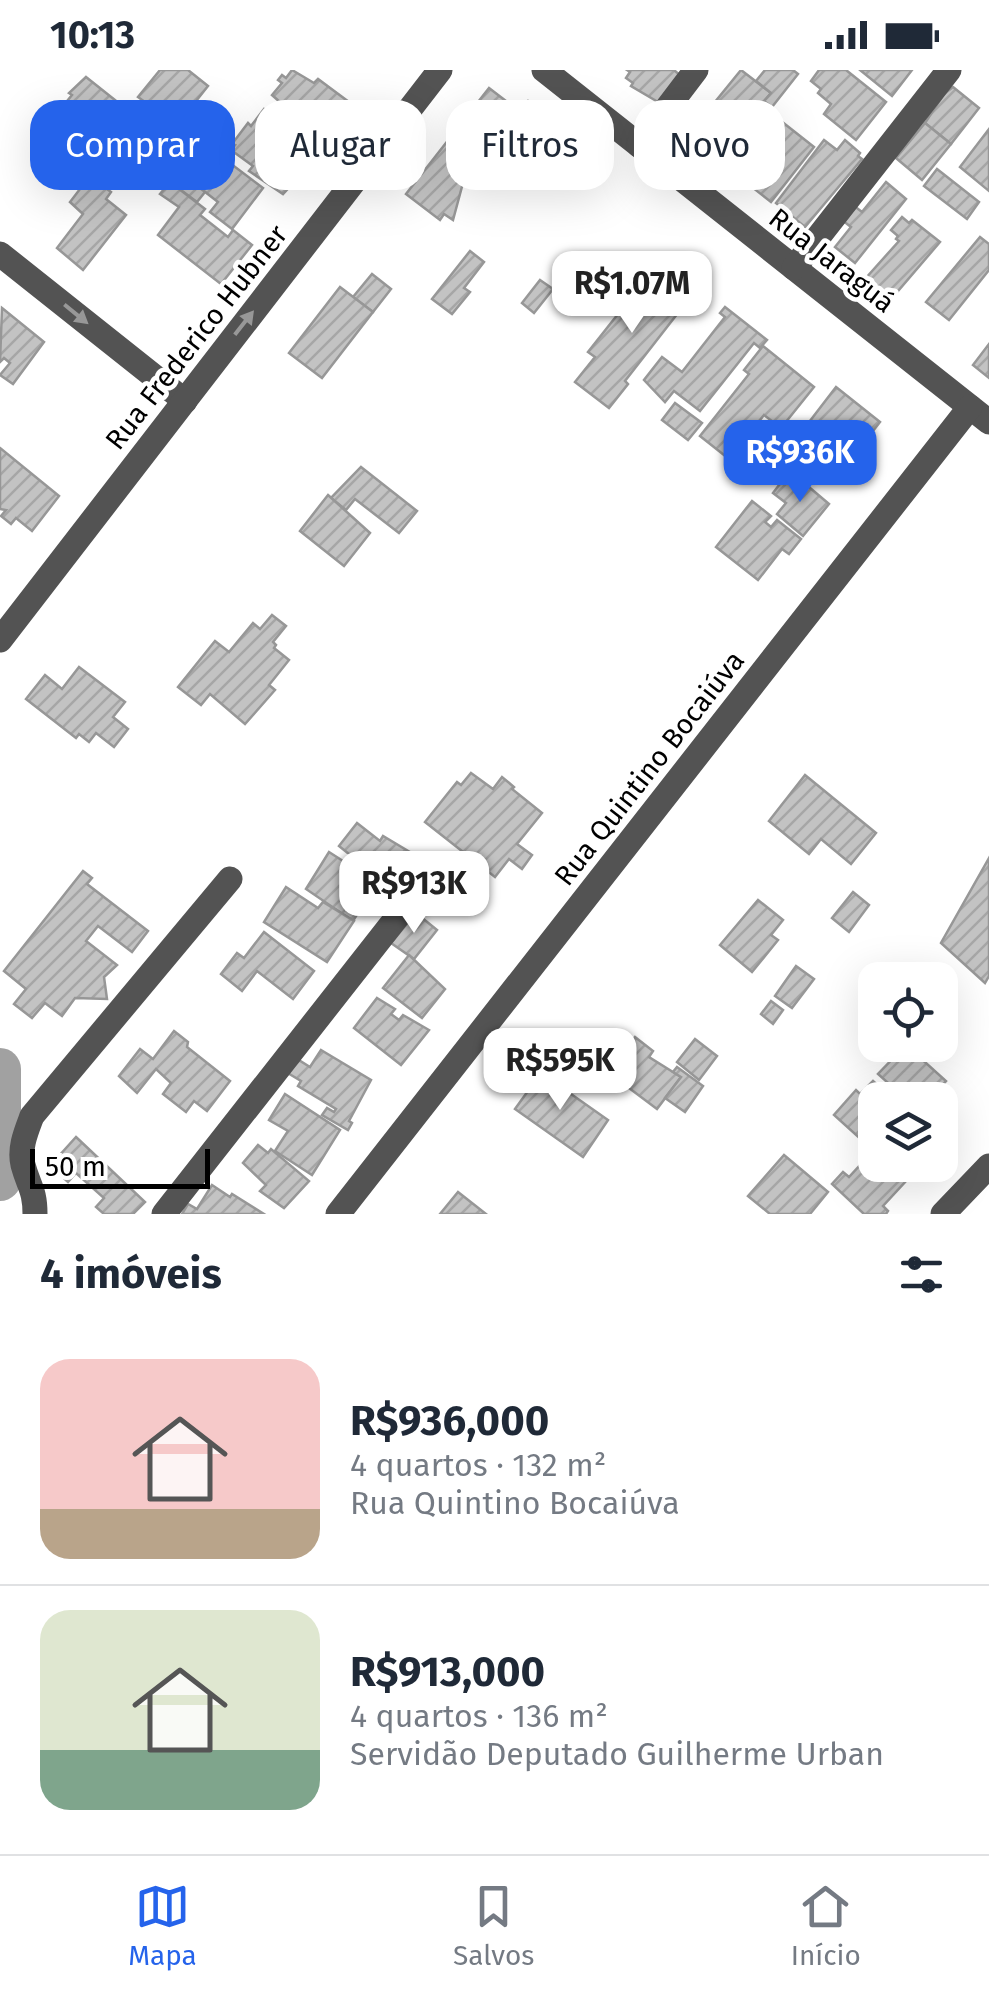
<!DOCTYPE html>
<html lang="pt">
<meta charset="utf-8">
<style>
body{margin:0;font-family:"Fira Sans",sans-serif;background:#f2f2f3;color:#1f2937;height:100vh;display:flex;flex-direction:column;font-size:38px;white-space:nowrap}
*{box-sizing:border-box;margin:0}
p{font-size:32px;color:#747a83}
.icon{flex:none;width:55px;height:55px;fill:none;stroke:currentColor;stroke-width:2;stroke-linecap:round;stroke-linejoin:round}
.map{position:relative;height:1144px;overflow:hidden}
.details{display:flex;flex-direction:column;background:#fff;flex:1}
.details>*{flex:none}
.guide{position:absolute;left:30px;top:30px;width:930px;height:90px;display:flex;gap:20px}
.controls{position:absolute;left:858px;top:892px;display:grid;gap:20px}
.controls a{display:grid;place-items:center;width:100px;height:100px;border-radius:20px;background:#fff;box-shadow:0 10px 40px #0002;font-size:50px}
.scale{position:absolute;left:30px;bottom:25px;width:180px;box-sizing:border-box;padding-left:10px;border:5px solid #000;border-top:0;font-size:28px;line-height:35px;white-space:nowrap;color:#000;-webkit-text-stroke:8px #fff;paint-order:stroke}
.price{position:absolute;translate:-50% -85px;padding:0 22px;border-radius:20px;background:#fff;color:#222;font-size:32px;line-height:65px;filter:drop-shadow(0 2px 5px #0008)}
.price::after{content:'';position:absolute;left:50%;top:60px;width:30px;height:22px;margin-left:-15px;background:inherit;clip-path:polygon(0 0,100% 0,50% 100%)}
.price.active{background:#2563eb;color:#fff}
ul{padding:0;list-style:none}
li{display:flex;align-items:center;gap:30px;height:250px;padding:0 40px}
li+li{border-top:2px solid #e0e1e3}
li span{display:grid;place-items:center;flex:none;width:280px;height:200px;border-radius:30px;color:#555}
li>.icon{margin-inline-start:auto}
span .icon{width:120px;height:120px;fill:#fffc;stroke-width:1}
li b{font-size:42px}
h2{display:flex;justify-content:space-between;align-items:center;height:120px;padding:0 40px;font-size:42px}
.pill{padding:0 35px;border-radius:30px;background:#fff;box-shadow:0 10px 40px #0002;font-size:35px;line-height:90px}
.pill.active{background:#2563eb;color:#fff}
.status{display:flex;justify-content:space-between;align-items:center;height:70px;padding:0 50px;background:#fff;direction:ltr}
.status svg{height:28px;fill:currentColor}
.menu{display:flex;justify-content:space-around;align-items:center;height:140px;border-top:2px solid #e0e1e3;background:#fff;font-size:28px;color:#747a83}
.menu a{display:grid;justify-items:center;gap:5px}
.menu .active{color:#2563eb}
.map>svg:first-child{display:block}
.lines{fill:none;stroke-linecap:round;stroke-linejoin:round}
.river{stroke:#a1a1a1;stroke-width:42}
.building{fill:url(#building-hatch);stroke:#979797;stroke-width:2.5}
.minor{stroke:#535353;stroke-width:25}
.oneway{fill:#989898}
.labels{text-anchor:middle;stroke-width:9;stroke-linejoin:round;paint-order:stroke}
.street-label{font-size:28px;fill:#000;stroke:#fff}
</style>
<div class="status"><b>10:13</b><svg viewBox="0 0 49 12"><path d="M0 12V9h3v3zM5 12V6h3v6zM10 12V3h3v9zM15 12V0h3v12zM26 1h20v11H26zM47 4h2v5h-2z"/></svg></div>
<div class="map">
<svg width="989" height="1144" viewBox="0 0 989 1144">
<defs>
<pattern id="building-hatch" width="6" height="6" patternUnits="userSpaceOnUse" patternTransform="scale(2.5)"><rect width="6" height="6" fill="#c3c3c3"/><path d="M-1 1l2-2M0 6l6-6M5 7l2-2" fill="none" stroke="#a6a6a6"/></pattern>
</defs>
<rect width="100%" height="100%" fill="#fff"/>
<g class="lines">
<path class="river" d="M 0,999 L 0,1110"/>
</g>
<g class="building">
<path d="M 160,0 L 188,0 L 208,16 L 177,55 L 138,27 Z"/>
<path d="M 292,0 L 314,13 L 318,9 L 353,35 L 324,71 L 272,25 L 282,13 L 278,10 L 282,5 L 286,8 Z"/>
<path d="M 627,0 L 674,0 L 682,7 L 658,32 L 631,16 L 633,13 L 626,8 L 630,2 Z"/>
<path d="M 741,0 L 771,23 L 729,75 L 715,64 L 712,69 L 689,51 L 704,33 L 710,38 Z"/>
<path d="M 765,0 L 793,0 L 798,4 L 772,37 L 764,31 L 771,23 L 756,11 Z"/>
<path d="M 819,0 L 846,0 L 886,32 L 856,70 L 824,44 L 831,34 L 818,23 L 821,19 L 811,11 Z"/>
<path d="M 860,0 L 912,0 L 892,26 Z"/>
<path d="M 86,7 L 125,38 L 107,62 L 91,48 L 81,60 L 58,42 L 72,25 L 69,23 Z"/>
<path d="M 953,17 L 979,38 L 951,74 L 925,53 L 944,24 Z"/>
<path d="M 489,18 L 515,38 L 522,37 L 528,31 L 565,60 L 543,88 L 532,79 L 526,86 L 505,70 L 500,70 L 492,88 L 476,91 L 467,98 L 453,150 L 444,144 L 440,150 L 406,124 Z"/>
<path d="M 152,37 L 180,58 L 174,67 L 191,79 L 165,115 L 119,83 Z"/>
<path d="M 264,39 L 277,49 L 274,53 L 301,66 L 325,84 L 303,113 L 297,109 L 283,124 L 249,101 L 253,96 L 231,80 L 235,75 L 232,74 L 248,53 L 251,56 Z"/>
<path d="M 781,51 L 814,77 L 771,132 L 738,106 L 755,84 L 760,87 L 765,82 L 759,78 Z"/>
<path d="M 925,53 L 951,74 L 922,110 L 896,88 Z"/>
<path d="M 989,59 L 989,121 L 960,97 Z"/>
<path d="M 824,70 L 837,80 L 845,70 L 860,83 L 858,86 L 862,89 L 805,157 L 776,133 Z"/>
<path d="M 214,81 L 263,118 L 232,159 L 210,142 L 218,132 L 191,111 Z"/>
<path d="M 192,84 L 204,94 L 191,111 L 205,122 L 197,132 L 170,112 Z"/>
<path d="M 937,99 L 979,132 L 967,149 L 924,116 Z"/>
<path d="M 90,106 L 111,122 L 106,129 L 126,145 L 83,200 L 57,178 L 83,144 L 70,132 Z"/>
<path d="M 170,112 L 205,139 L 200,145 L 228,167 L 233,160 L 252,175 L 221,214 L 158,165 L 179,137 L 160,124 Z"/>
<path d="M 886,112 L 906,129 L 855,193 L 835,177 L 851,157 L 842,150 L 853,135 L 862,142 Z"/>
<path d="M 902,147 L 909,153 L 912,150 L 940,172 L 892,228 L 865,209 L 899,171 L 896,169 L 898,166 L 891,160 Z"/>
<path d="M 980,167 L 989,174 L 989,200 L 949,250 L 926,232 Z"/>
<path d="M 470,181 L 484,192 L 464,218 L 470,222 L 452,244 L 432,229 Z"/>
<path d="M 656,196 L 692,225 L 625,311 L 628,314 L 609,338 L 575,312 L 595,287 L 588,282 Z"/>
<path d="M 372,204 L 391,219 L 373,242 L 353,227 Z"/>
<path d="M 540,210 L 553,219 L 534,243 L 522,233 Z"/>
<path d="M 340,217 L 373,242 L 322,308 L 289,283 Z"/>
<path d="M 725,237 L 767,270 L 760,278 L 754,273 L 700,341 L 674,321 L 665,332 L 644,310 L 662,287 L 682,302 L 725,247 L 720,243 Z"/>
<path d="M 2,238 L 44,272 L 13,314 L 0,305 L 10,293 L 4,288 L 0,292 Z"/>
<path d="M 989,274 L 989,308 L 973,295 Z"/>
<path d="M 763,276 L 814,317 L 781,358 L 764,345 L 729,389 L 700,366 L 749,304 L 744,300 Z"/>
<path d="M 836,317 L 880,352 L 849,392 L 836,381 L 822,398 L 799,381 L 811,366 L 803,360 Z"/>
<path d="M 675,333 L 702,353 L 688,370 L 662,350 Z"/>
<path d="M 0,378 L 59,426 L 32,461 L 16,448 L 11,454 L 1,446 L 6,440 L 0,439 Z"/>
<path d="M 361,397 L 417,441 L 399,463 L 355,429 L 346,440 L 331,428 Z"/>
<path d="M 786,406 L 799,416 L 803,412 L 829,434 L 803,466 L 777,444 L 786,433 L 773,423 Z"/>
<path d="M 328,425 L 370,463 L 344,496 L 300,461 Z"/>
<path d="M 752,431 L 771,446 L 765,452 L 771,457 L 777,450 L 801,469 L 789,484 L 782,479 L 758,510 L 716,477 Z"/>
<path d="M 272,545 L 286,556 L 273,572 L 276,575 L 274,578 L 289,590 L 269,615 L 275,620 L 245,654 L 210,624 L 201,635 L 178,617 L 215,571 L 229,582 L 253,553 L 260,559 Z"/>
<path d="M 79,597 L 125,632 L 113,647 L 128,659 L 114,677 L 96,663 L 89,672 L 79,664 L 76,668 L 26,629 L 45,605 L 62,619 Z"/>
<path d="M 471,703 L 493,719 L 502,707 L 514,717 L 512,719 L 542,743 L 517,774 L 532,785 L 522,799 L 509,789 L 495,807 L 425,752 L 457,712 L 461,715 Z"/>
<path d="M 805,705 L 876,763 L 851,794 L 821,769 L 809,784 L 769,751 Z"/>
<path d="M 357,753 L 380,771 L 383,766 L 415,785 L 406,797 L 389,784 L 374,804 L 339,776 Z"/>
<path d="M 329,782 L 377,813 L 353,851 L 306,819 Z"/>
<path d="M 989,788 L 989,906 L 985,913 L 941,873 Z"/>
<path d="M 83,801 L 92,808 L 87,814 L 148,861 L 132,882 L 98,856 L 86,871 L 117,895 L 104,907 L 107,929 L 75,928 L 62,946 L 45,933 L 32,948 L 14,934 L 26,919 L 4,901 Z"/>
<path d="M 286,817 L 318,838 L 323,832 L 354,851 L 327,892 L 264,852 Z"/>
<path d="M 853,822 L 869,835 L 849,862 L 832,848 Z"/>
<path d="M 758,830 L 783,850 L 771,865 L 778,870 L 752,902 L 720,875 Z"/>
<path d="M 416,843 L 437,860 L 414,889 L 391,873 Z"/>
<path d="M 264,862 L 314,901 L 293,929 L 257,901 L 242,921 L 221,904 L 237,883 L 244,888 Z"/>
<path d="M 409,885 L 445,919 L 422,948 L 383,918 Z"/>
<path d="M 796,896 L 814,909 L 792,938 L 775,926 Z"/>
<path d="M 377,928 L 395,939 L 391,944 L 399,950 L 403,945 L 429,960 L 401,995 L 354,958 Z"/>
<path d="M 771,931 L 783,940 L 773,954 L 761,944 Z"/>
<path d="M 174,961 L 188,972 L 187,977 L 230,1011 L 207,1041 L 194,1031 L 186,1042 L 163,1024 L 171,1013 L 156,999 L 137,1023 L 119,1006 L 140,979 L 153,989 Z"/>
<path d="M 635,967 L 653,981 L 649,987 L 681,1007 L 657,1039 L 613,1006 L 619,998 L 614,994 Z"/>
<path d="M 695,969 L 717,986 L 699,1010 L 677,992 Z"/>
<path d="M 906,975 L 946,1011 L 929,1030 L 907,1030 L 878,1004 Z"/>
<path d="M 321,980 L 371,1010 L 349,1051 L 352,1053 L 348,1060 L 322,1045 L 327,1038 L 334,1042 L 336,1039 L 298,1016 L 301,1011 L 286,1002 L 297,989 L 310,997 Z"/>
<path d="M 677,997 L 703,1016 L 685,1042 L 665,1028 L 681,1007 L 673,1002 Z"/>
<path d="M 534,998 L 608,1050 L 583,1087 L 515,1039 L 528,1021 L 521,1016 Z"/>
<path d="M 873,1011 L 894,1030 L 875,1030 L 875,1070 L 871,1066 L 865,1073 L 834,1045 L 856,1020 L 860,1024 Z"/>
<path d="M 285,1024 L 340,1060 L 312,1105 L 275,1081 L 288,1061 L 269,1050 Z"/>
<path d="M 76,1067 L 145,1132 L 133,1144 L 104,1144 L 96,1137 L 104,1128 L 76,1103 L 68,1112 L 50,1096 Z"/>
<path d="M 258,1075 L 268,1083 L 271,1079 L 309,1111 L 284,1138 L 260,1121 L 266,1115 L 243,1093 Z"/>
<path d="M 873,1081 L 875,1095 L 889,1095 L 906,1111 L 883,1136 L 888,1141 L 886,1144 L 864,1144 L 832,1114 L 843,1102 L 849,1107 Z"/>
<path d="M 784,1085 L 828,1122 L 810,1144 L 770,1144 L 748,1126 Z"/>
<path d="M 212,1115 L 230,1127 L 232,1124 L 264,1144 L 182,1144 L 188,1134 L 197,1139 Z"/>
<path d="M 458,1122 L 486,1144 L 440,1144 Z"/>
</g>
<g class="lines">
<g class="minor">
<path d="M 544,0 L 989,352"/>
<path d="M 639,75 L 696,0"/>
<path d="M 0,184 L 185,331"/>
<path d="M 794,198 L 949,0"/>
<path d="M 0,570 L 440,0"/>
<path d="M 35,1144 C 35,1120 29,1117 23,1095 C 19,1078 26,1062 32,1046 L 230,809"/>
<path d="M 164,1144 L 420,818"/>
<path d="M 338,1144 L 970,337"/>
<path d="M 943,1144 L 989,1096"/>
</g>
</g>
<defs><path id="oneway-solid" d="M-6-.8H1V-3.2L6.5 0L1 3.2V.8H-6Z" transform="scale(2.5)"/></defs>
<g class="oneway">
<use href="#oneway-solid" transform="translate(76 244) rotate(39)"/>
<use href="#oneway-solid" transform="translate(244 253) rotate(-52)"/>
</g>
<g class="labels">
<g class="street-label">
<text transform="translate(832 190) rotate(38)" y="10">Rua Jaraguá</text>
<text transform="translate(196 267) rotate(-52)" y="10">Rua Frederico Hubner</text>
<text transform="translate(649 698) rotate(-52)" y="10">Rua Quintino Bocaiúva</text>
</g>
</g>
</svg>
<div class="controls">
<a><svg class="icon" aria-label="locate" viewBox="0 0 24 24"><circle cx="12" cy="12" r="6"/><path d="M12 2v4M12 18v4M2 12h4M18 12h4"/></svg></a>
<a><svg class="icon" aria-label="layers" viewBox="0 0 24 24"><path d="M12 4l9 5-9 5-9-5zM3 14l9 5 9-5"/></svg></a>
</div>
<div class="scale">50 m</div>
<b class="price" style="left:632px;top:266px">R$1.07M</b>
<b class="price active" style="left:800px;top:435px">R$936K</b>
<b class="price" style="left:414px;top:866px">R$913K</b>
<b class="price" style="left:560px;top:1043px">R$595K</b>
<div class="guide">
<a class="pill active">Comprar</a>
<a class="pill">Alugar</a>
<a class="pill">Filtros</a>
<a class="pill">Novo</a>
</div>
</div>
<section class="details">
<h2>4 imóveis<svg class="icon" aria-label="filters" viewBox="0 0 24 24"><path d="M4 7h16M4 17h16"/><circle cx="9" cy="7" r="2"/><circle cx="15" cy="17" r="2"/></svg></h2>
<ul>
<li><span style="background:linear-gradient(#f6c9c9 75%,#b9a48a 0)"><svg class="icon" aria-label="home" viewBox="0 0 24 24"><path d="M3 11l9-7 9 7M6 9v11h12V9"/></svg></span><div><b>R$936,000</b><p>4 quartos · 132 m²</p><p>Rua Quintino Bocaiúva</p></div></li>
<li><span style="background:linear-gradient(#dfe7d0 70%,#7fa58c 0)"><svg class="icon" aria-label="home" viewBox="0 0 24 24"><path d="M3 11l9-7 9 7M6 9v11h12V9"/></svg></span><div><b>R$913,000</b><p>4 quartos · 136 m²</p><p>Servidão Deputado Guilherme Urban</p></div></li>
</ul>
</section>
<nav class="menu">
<a class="active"><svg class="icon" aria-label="map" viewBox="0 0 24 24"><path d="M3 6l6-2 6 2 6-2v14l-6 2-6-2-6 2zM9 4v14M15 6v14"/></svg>Mapa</a>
<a><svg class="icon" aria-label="saved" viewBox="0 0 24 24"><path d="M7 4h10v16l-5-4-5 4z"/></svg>Salvos</a>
<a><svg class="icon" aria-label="home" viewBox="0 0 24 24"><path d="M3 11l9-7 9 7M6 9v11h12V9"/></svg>Início</a>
</nav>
